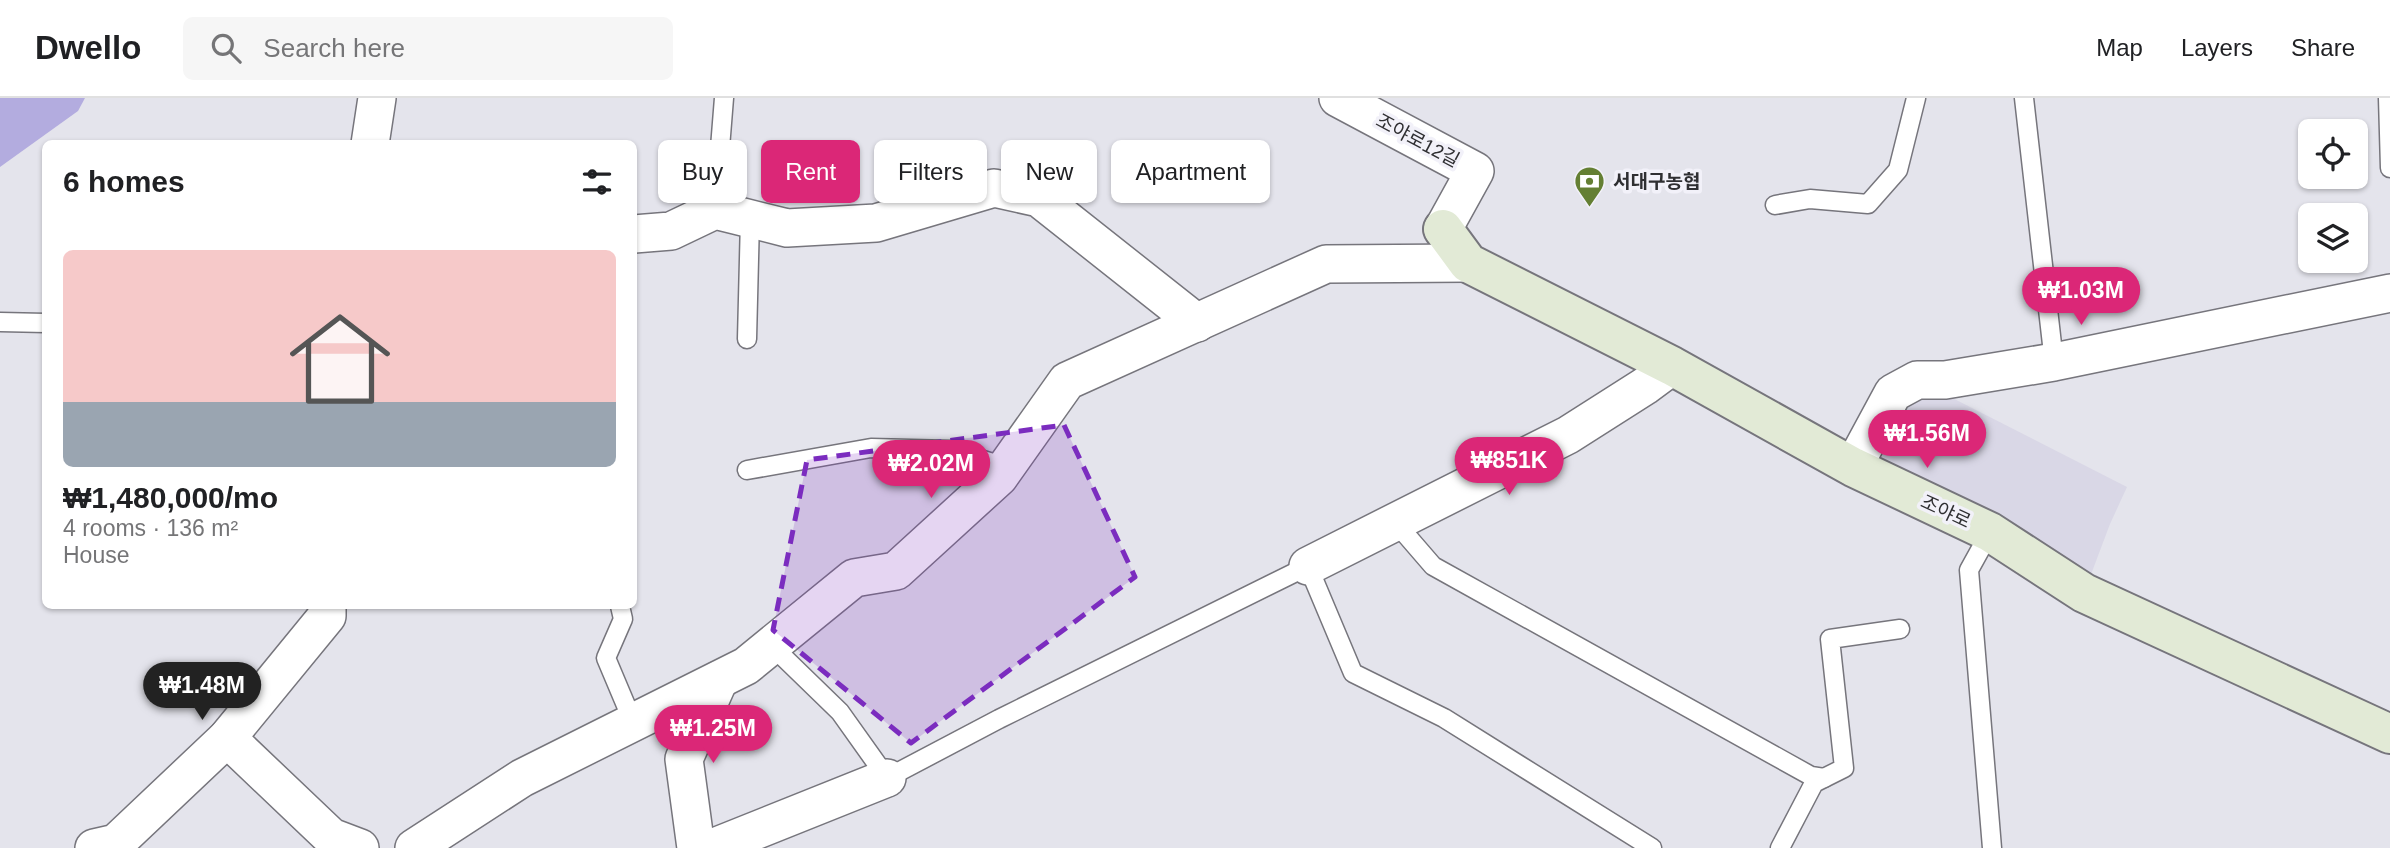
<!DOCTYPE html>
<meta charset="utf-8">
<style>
body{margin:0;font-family:Arial,"Noto Sans KR",sans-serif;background:#f6f6f6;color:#202124;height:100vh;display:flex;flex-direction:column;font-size:26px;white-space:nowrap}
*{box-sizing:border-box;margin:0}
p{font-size:23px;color:#757577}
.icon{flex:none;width:38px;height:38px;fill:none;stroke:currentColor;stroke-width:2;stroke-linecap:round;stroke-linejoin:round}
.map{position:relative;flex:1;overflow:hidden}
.details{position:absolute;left:42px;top:42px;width:595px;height:469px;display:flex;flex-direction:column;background:#fff;border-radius:10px;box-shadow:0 2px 5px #0004}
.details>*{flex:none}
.guide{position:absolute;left:658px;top:42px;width:665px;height:63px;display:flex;gap:14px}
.tools{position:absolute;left:2298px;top:21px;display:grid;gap:14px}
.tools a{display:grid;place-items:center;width:70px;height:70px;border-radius:10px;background:#fff;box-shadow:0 2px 5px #0004;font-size:35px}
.price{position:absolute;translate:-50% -60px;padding:0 16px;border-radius:24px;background:#db2777;color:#fff;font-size:23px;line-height:46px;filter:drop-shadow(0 2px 4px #0008)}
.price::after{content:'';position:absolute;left:50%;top:42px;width:21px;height:16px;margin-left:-10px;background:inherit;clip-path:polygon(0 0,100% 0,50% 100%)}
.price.on{background:#222;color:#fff}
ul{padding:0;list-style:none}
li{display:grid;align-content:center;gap:14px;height:371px;padding:0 21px}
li+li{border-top:2px solid #e0e0e0}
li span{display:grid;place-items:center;height:217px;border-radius:10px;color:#555}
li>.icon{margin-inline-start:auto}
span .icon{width:126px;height:126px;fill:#fffc;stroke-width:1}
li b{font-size:30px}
h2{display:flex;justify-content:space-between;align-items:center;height:84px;padding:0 21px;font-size:30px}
.chip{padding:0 24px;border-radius:10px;background:#fff;box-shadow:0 2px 5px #0004;font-size:24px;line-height:63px}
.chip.on{background:#db2777;color:#fff}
header{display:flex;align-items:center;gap:42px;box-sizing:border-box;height:98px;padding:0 35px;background:#fff;border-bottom:2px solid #e0e0e0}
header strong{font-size:33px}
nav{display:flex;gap:38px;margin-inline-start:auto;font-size:24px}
.search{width:490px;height:63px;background:#f6f6f6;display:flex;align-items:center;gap:18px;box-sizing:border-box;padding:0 24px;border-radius:10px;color:#757577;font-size:26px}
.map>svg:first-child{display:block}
.built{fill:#d9d7e6}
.green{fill:#b3acdf}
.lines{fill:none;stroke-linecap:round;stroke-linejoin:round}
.service-casing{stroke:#76757c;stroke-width:21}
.minor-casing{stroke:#76757c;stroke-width:40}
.secondary-casing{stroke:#76757c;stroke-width:42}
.service{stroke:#fff;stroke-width:18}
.minor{stroke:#fff;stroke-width:37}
.secondary{stroke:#e2ead6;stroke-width:38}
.marked{fill:#7b2cbf;fill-opacity:0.2;stroke:#7b2cbf;stroke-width:5;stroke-dasharray:14 9;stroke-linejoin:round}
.labels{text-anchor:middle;stroke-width:7;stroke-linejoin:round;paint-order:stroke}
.street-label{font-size:19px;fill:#2f2f32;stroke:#f2f1f9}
.poi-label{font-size:19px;font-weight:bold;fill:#2f2f32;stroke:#f2f1f9;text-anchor:start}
</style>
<header>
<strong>Dwello</strong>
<div class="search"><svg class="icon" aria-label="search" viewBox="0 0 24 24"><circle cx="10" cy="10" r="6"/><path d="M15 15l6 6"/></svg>Search here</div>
<nav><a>Map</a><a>Layers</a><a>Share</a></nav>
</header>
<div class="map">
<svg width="2390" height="750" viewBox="0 0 2390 750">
<rect width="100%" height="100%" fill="#e4e4ec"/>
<path class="built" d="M 1917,282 L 2127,389 L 2110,426 L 2084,495 L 1853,369 Z"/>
<path class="green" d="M 0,0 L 85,0 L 78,13 L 0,69 Z"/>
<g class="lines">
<defs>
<g id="service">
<path d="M 2024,0 L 2054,264"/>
<path d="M 2388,0 L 2390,70"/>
<path d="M 1775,107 L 1810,101 L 1868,106 L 1898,72 L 1916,0"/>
<path d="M 715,112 L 724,0"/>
<path d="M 0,224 L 46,225"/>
<path d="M 747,241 L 750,121"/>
<path d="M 747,372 L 871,350 L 951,352 L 1006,369"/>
<path d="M 1395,424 L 1433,468 L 1811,678 L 1824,680"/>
<path d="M 1990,434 L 1969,472 L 1992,750"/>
<path d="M 620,508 L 623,521 L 606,560 L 633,624"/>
<path d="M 771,547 L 840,614 L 887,680 L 999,621 L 1308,468 L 1353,575 L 1444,620 L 1652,750"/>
<path d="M 1780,750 L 1814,685 L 1844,670 L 1830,541 L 1900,531"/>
</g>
<g id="minor">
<path d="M 1338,0 L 1475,73 L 1443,131"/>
<path d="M 370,46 L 377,0"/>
<path d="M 634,136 L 671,133 L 715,112 L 787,130 L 876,125 L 994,90 L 1039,100 L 1197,225"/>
<path d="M 1853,369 L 1893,295 L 1917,282 L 1945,282 L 2054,264 L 2390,195"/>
<path d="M 1308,468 L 1568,337 L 1645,288 L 1672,268"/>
<path d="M 227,640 L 331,739 L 360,750"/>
<path d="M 94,750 L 116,745 L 227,640 L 327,518 L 327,508"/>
<path d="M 414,750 L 522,680 L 746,568 L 854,480 L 896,473 L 999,379 L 1067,283 L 1326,166 L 1468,165"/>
<path d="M 696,750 L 684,661 L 719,582"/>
<path d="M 712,750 L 887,680"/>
</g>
<path id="secondary" d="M 1443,131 L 1468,165 L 1672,268 L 1853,369 L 1990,434 L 2084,495 L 2390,636"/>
</defs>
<use href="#service" class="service-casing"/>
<use href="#minor" class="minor-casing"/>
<use href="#secondary" class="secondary-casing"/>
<use href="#service" class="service"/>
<use href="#minor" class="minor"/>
<use href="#secondary" class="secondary"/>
</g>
<path class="marked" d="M 1064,327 L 1135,479 L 911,645 L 773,532 L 807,362 Z"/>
<defs>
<symbol id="bank-pin" viewBox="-11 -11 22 30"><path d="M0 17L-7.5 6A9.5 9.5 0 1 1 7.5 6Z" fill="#647f33" stroke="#f2f1f9"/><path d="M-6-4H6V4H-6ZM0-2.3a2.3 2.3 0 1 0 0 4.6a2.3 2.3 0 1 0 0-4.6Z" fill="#fff"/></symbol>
</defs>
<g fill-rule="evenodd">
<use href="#bank-pin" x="1572" y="66" width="35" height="47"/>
</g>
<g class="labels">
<g class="street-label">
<text transform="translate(1418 42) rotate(28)" y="7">조야로12길</text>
<text transform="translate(1946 413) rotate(25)" y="7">조야로</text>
</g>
<g class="poi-label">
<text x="1613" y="90">서대구농협</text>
</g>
</g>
</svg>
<div class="tools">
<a><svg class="icon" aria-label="locate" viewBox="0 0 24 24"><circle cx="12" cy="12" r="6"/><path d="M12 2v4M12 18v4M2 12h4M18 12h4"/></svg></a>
<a><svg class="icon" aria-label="layers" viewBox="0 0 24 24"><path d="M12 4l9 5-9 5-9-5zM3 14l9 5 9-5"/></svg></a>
</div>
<b class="price" style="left:2081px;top:229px">₩1.03M</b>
<b class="price" style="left:1927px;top:372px">₩1.56M</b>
<b class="price" style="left:1509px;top:399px">₩851K</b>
<b class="price" style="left:931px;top:402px">₩2.02M</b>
<b class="price on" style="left:202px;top:624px">₩1.48M</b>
<b class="price" style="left:713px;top:667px">₩1.25M</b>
<div class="guide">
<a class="chip">Buy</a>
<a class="chip on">Rent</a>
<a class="chip">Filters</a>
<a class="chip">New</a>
<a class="chip">Apartment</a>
</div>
<section class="details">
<h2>6 homes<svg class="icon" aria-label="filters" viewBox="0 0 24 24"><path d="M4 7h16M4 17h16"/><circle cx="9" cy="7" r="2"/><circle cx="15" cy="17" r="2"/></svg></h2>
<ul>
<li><span style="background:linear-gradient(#f6c9c9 70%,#9aa5b1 0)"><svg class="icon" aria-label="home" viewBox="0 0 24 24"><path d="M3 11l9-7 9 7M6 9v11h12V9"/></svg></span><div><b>₩1,480,000/mo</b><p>4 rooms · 136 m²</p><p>House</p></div></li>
</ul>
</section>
</div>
